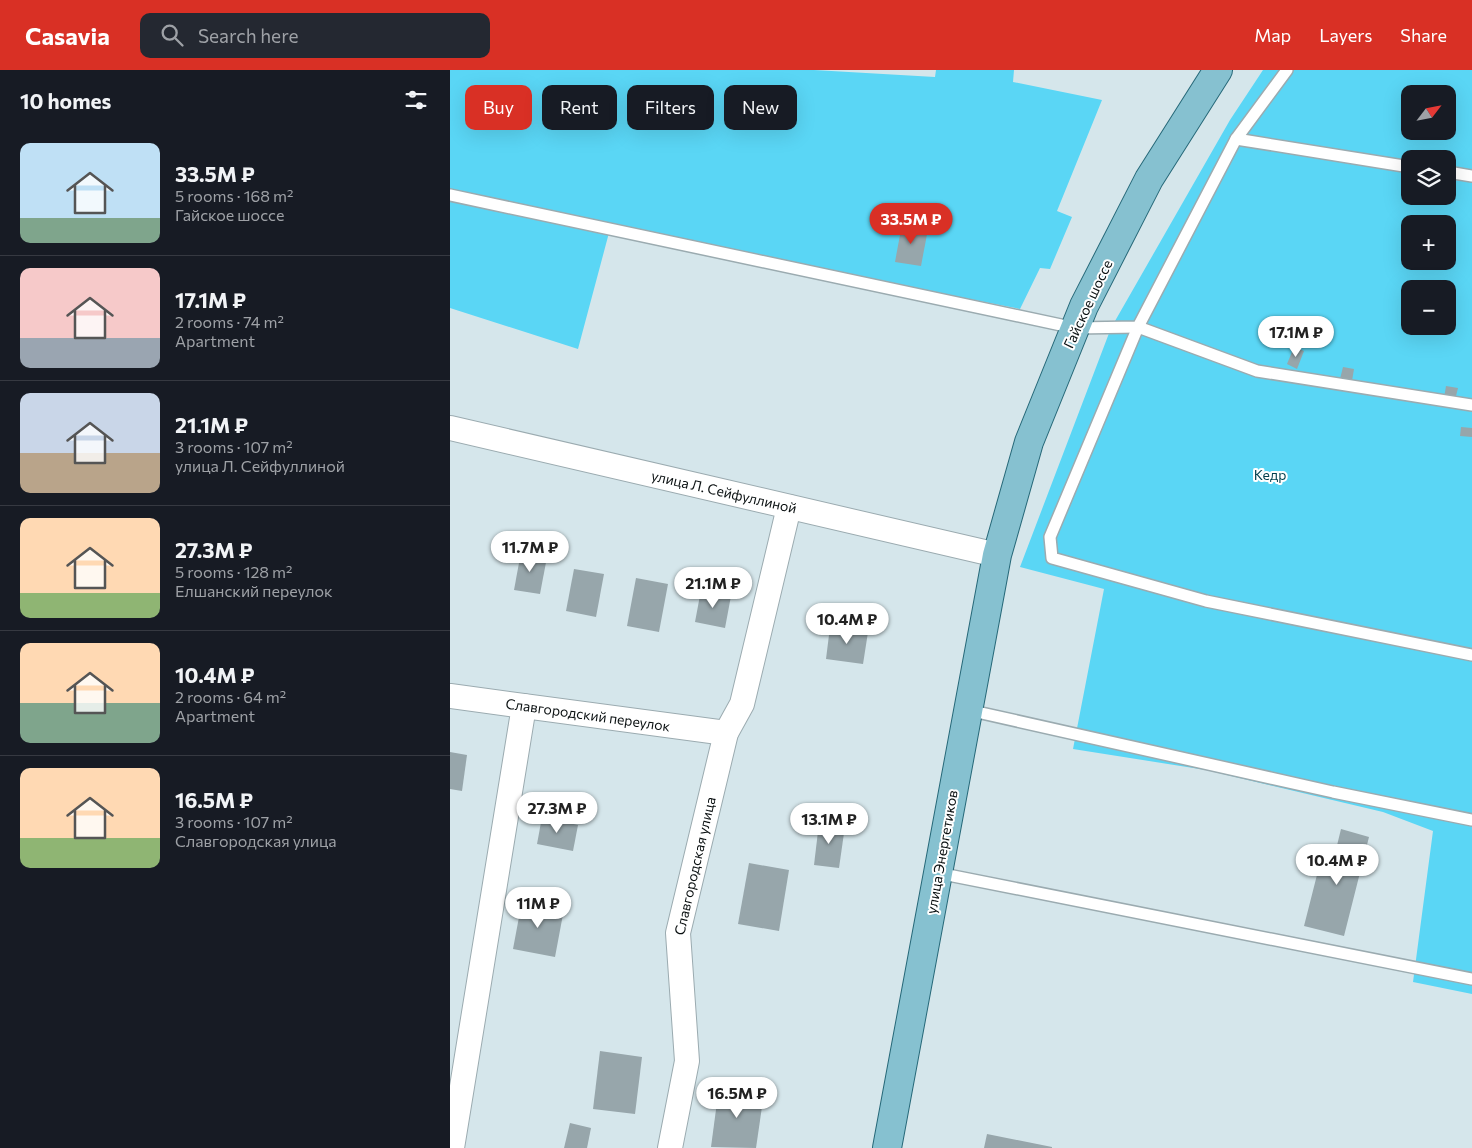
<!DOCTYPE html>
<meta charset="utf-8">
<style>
body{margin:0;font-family:Commissioner,sans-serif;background:#242831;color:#f1f3f6;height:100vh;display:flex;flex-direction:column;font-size:19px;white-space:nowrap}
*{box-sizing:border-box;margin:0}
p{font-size:16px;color:#9ea1a6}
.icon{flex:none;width:28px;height:28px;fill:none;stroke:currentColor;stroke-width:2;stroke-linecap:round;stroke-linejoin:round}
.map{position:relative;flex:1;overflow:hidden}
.drawer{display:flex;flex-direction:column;background:#171b24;width:450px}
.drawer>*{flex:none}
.hud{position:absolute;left:15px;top:15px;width:475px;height:45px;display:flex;gap:10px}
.needle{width:32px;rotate:58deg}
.controls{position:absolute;left:951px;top:15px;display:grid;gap:10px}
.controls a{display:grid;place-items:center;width:55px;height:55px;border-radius:10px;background:#171b24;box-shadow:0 5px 20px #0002;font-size:25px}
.price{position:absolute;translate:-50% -42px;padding:0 11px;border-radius:18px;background:#fff;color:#222;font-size:16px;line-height:32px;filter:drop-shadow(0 1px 2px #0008)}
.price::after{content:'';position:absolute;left:50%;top:30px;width:15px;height:11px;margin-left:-8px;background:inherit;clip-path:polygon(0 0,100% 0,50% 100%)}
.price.current{background:#d93025;color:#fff}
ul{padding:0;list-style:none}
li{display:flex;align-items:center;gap:15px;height:125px;padding:0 20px}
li+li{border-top:1px solid #363941}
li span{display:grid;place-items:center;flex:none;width:140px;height:100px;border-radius:10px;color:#555}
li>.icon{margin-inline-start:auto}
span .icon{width:60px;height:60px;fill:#fffc;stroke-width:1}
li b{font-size:21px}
h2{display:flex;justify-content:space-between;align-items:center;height:60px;padding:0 20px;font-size:21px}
.tag{padding:0 18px;border-radius:10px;background:#171b24;box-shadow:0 5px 20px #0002;font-size:18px;line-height:45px}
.tag.current{background:#d93025;color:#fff}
header{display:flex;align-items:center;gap:30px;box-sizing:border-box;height:70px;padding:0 25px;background:#d93025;color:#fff}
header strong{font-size:24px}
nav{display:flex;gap:28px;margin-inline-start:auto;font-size:18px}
.search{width:350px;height:45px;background:#242831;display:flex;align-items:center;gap:12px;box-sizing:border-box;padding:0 18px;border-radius:10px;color:#9ea1a6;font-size:19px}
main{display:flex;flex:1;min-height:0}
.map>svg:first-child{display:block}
.green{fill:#5ad6f5;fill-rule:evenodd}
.building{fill:#97a6ab}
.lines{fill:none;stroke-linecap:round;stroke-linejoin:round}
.lane-casing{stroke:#9babb0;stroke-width:14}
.street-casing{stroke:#9babb0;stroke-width:26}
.primary-casing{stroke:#266878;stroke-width:30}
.lane{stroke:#fff;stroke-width:11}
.street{stroke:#fff;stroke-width:24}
.primary{stroke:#86c1d0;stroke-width:28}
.labels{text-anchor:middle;stroke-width:4;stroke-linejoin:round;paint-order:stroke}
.street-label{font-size:14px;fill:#0a1011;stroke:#fff}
.park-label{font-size:14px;fill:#003f4d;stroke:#fff}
</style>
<header>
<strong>Casavia</strong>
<div class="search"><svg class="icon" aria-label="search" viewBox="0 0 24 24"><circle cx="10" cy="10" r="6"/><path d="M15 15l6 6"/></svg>Search here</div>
<nav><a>Map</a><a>Layers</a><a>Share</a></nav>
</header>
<main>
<section class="drawer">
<h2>10 homes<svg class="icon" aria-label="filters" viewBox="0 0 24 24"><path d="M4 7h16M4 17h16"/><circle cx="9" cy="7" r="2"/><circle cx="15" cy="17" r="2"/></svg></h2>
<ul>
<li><span style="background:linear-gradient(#bfe0f5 75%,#7fa58c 0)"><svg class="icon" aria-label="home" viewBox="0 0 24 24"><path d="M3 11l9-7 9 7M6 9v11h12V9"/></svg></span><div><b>33.5M ₽</b><p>5 rooms · 168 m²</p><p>Гайское шоссе</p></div></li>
<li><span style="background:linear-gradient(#f6c9c9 70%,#9aa5b1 0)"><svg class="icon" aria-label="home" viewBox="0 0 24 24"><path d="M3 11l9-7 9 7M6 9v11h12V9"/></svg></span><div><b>17.1M ₽</b><p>2 rooms · 74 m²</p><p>Apartment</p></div></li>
<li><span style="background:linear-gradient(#c9d6e8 60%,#b9a48a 0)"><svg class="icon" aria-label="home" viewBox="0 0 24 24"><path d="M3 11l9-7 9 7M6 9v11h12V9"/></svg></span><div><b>21.1M ₽</b><p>3 rooms · 107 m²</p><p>улица Л. Сейфуллиной</p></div></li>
<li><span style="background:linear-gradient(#ffd9b3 75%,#8fb573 0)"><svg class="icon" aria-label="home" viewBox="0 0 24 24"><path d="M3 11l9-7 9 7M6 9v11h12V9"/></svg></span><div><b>27.3M ₽</b><p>5 rooms · 128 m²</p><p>Елшанский переулок</p></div></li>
<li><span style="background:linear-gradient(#ffd9b3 60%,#7fa58c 0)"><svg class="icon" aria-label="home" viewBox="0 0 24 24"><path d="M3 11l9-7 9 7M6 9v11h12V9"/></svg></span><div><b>10.4M ₽</b><p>2 rooms · 64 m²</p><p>Apartment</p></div></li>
<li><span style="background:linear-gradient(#ffd9b3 70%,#8fb573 0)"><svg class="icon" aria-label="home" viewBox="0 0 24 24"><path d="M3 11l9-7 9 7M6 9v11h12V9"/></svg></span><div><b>16.5M ₽</b><p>3 rooms · 107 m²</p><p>Славгородская улица</p></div></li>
</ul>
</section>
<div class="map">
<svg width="1022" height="1078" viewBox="0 0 1022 1078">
<rect width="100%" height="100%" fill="#d5e6eb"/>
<g class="green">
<path d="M 0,0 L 364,0 L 485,7 L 486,0 L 564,0 L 563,12 L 652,30 L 607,141 L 622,147 L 600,199 L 590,198 L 570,239 L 160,159 L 128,279 L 0,238 Z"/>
<path d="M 813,0 L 1022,0 L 1022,924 L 963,912 L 983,761 L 933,742 L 756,700 L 623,679 L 654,519 L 570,497 L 661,258 L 780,50 ZM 960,24 L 998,24 L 998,61 L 960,61 ZM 960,89 L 998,89 L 998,126 L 960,126 ZM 960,154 L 998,154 L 998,191 L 960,191 ZM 960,219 L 998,219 L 998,256 L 960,256 Z"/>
</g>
<g class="building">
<path d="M 452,154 L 478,159 L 471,196 L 445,192 Z"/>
<path d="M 844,277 L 854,281 L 847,299 L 837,294 Z"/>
<path d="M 893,297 L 904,299 L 902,311 L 890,309 Z"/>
<path d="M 996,316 L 1008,318 L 1005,330 L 994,328 Z"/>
<path d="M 1011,357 L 1022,358 L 1022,367 L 1010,366 Z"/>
<path d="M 71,482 L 97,487 L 90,524 L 64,520 Z"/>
<path d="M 124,499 L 154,504 L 146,547 L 116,541 Z"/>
<path d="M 186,508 L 218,514 L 209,562 L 177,556 Z"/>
<path d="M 251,520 L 281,526 L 275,558 L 245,552 Z"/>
<path d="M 380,557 L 418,562 L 413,594 L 376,589 Z"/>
<path d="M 0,682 L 17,685 L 12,721 L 0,719 Z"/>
<path d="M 92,747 L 128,755 L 123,781 L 87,774 Z"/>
<path d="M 369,753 L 395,756 L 389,798 L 364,795 Z"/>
<path d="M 891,759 L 919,767 L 894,866 L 854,856 L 869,797 L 881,800 Z"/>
<path d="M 299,793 L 339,800 L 329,861 L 288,854 Z"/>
<path d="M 72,831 L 114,839 L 105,887 L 63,879 Z"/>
<path d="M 150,981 L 192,987 L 185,1044 L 143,1039 Z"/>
<path d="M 269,1017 L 314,1023 L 306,1078 L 261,1077 Z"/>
<path d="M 120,1053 L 141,1058 L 137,1078 L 114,1078 Z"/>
<path d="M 537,1064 L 602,1077 L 602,1078 L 534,1078 Z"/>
</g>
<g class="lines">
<defs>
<g id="lane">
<path d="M 786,69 L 960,97"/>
<path d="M 998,102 L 1022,106"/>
<path d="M 0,125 L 625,258 L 688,257 L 786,69 L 837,0"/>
<path d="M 1022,335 L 807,301 L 688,257 L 600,467 L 602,488 L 756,531 L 1022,585"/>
<path d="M 518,640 L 883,722 L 1022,750"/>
<path d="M 488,803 L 1022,909"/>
</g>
<g id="street">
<path d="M 0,358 L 547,485"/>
<path d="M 0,626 L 276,663"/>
<path d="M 2,1078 L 74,636"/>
<path d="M 220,1078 L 237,991 L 228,863 L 276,663 L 292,634 L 339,437"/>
</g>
<path id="primary" d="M 437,1078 L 547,485 L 579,372 L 634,236 L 699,109 L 768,0"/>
</defs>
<use href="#lane" class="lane-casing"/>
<use href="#street" class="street-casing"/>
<use href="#primary" class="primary-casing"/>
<use href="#lane" class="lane"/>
<use href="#street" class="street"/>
<use href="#primary" class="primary"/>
</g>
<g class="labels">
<g class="street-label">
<text transform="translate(638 234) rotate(-65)" y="5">Гайское шоссе</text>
<text transform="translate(274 422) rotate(13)" y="5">улица Л. Сейфуллиной</text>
<text transform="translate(138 645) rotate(8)" y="5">Славгородский переулок</text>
<text transform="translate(492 782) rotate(-80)" y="5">улица Энергетиков</text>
<text transform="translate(245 796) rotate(-77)" y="5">Славгородская улица</text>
</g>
<g class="park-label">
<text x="820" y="410">Кедр</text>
</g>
</g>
</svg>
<div class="controls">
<a><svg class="needle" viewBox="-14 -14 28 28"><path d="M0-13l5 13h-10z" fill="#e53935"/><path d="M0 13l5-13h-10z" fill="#9ea1a6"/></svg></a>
<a><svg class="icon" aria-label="layers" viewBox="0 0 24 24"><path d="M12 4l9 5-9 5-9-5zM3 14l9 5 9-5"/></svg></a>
<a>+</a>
<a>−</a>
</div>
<b class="price current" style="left:461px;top:175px">33.5M ₽</b>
<b class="price" style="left:846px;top:288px">17.1M ₽</b>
<b class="price" style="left:80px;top:503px">11.7M ₽</b>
<b class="price" style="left:263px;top:539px">21.1M ₽</b>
<b class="price" style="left:397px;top:575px">10.4M ₽</b>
<b class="price" style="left:107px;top:764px">27.3M ₽</b>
<b class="price" style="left:379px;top:775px">13.1M ₽</b>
<b class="price" style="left:887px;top:816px">10.4M ₽</b>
<b class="price" style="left:88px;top:859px">11M ₽</b>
<b class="price" style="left:287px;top:1049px">16.5M ₽</b>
<div class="hud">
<a class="tag current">Buy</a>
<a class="tag">Rent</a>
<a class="tag">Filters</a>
<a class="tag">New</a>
</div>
</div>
</main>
